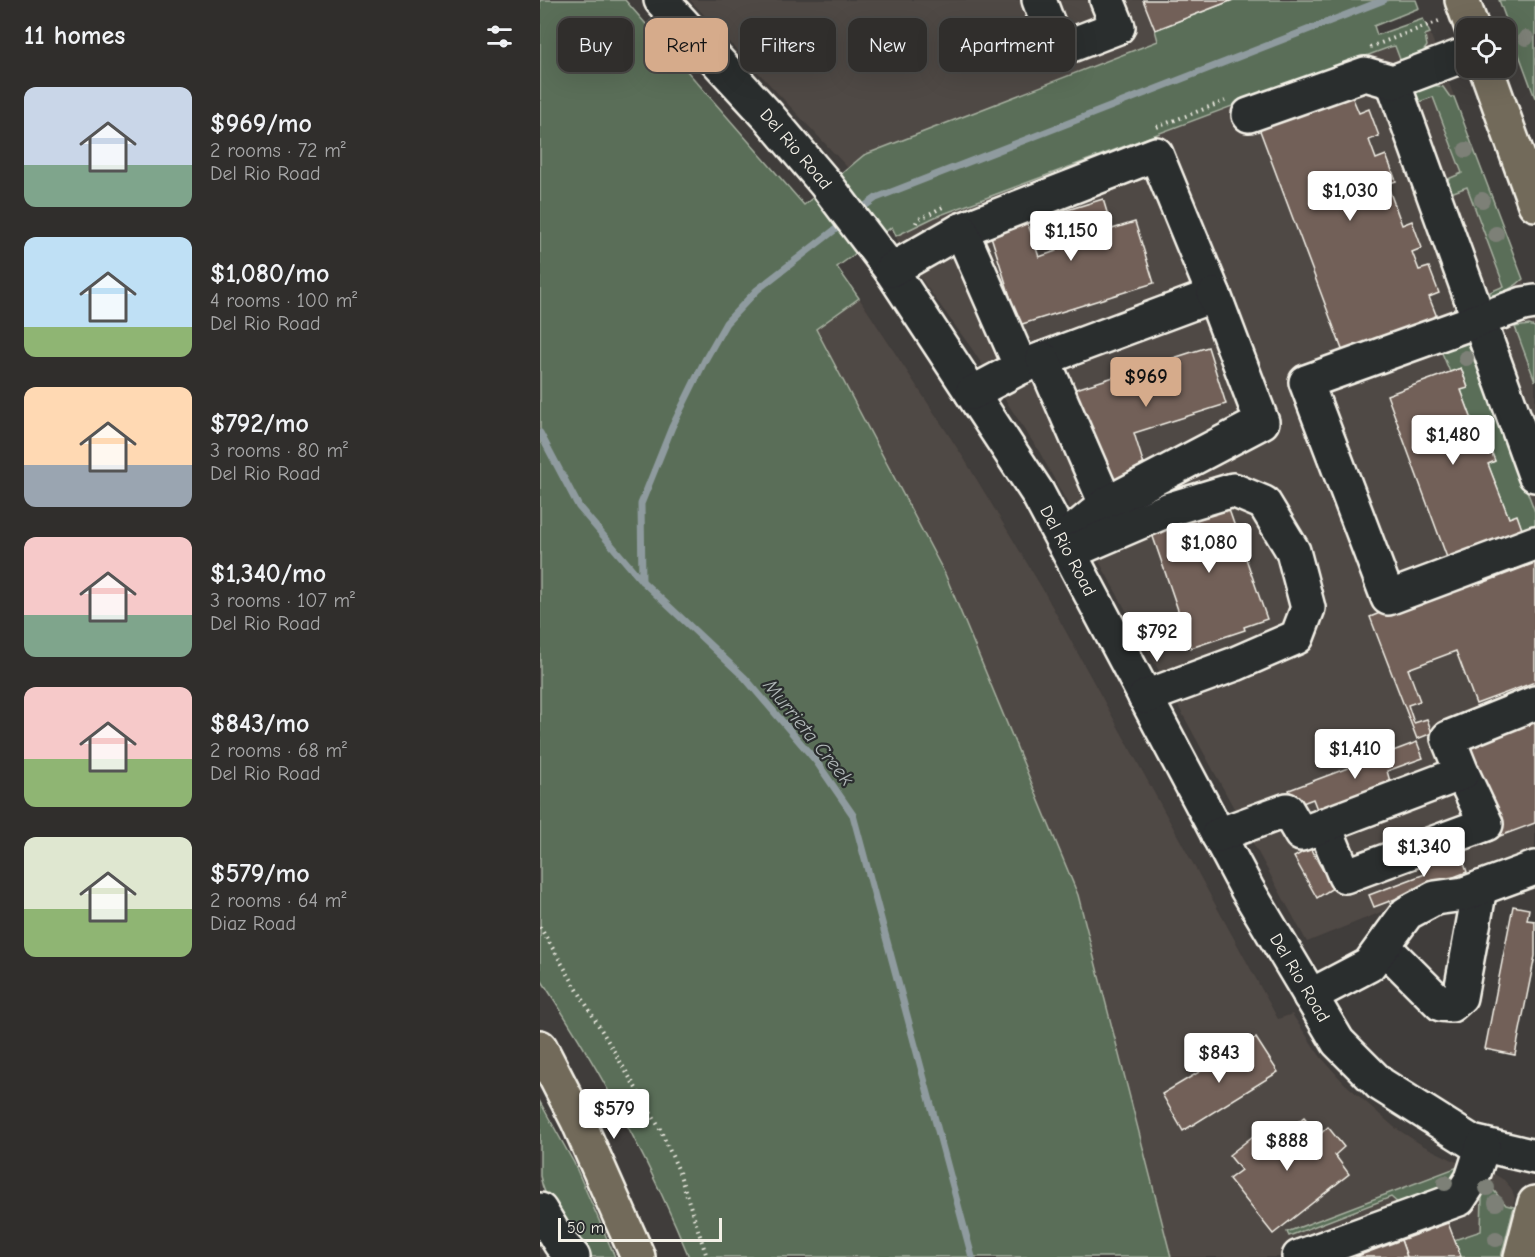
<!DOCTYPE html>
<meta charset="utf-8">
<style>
body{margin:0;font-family:"Comic Neue",sans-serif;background:#383634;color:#f1f3f6;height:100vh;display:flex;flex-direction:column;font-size:22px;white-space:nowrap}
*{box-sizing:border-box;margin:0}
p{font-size:20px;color:#a8a8a9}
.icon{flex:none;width:33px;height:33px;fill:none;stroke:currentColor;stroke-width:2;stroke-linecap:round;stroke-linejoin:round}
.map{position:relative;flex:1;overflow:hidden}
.drawer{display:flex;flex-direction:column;background:#302e2c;width:540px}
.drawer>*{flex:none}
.top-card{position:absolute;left:18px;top:18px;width:570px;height:54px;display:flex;gap:12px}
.tools{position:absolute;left:916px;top:18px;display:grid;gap:12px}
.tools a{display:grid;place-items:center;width:60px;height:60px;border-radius:12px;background:#302e2c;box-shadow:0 6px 24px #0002,0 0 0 2px #4b4a48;font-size:30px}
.scale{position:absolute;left:18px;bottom:15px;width:164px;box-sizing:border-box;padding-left:6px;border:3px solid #f4f1e8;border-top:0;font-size:16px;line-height:21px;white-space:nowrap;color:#f4f1e8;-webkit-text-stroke:4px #2a2d2e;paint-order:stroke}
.price{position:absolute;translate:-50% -51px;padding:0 14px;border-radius:6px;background:#fff;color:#222;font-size:20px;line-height:39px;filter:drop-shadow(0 2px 3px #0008)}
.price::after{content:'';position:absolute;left:50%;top:36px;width:18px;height:14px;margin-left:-9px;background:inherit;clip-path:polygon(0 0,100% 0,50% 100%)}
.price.active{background:#d6ab8b;color:#111}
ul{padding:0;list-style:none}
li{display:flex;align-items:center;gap:18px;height:150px;padding:0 24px}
li span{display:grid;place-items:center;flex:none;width:168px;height:120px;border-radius:12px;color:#555}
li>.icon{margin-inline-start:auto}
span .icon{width:72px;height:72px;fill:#fffc;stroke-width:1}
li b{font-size:26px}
h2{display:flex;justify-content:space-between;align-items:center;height:72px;padding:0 24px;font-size:26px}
.tag{padding:0 21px;border-radius:12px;background:#302e2c;box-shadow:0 6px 24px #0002,0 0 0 2px #4b4a48;font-size:21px;line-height:54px}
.tag.active{background:#d6ab8b;color:#111}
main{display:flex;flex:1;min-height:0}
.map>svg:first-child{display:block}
.built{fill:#4f4844}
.green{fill:#5a6e59;stroke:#a7b0a0;stroke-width:1.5}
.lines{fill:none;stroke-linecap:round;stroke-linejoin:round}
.stream{stroke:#8f9b9f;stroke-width:7}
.building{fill:#726159;stroke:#f4f1e8;stroke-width:1.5}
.minor-casing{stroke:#f4f1e8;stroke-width:38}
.major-casing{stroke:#f4f1e8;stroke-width:38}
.path{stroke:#f4f1e8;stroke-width:4;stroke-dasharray:1.5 4.5;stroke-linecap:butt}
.minor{stroke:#2a2d2e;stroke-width:33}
.major{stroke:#726b5a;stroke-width:33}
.tree{fill:#7d8077}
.labels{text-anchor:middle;stroke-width:4.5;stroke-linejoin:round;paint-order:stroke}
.street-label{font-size:18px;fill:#f4f1e8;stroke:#2a2d2e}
.water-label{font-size:20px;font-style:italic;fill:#b0b7b8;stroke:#2a2d2e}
</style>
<main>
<section class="drawer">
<h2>11 homes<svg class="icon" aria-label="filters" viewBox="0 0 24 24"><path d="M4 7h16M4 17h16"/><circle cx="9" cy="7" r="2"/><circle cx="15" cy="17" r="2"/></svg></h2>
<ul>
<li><span style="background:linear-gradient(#c9d6e8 65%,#7fa58c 0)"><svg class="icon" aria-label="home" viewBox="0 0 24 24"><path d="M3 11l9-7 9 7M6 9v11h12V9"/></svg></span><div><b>$969/mo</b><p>2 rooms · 72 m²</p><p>Del Rio Road</p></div></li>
<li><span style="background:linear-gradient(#bfe0f5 75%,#8fb573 0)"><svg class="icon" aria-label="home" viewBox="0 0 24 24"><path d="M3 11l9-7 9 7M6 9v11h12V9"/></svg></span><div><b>$1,080/mo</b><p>4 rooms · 100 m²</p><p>Del Rio Road</p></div></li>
<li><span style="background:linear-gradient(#ffd9b3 65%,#9aa5b1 0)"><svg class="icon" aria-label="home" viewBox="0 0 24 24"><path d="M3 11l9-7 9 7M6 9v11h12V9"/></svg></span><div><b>$792/mo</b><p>3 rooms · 80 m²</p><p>Del Rio Road</p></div></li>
<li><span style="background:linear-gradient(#f6c9c9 65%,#7fa58c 0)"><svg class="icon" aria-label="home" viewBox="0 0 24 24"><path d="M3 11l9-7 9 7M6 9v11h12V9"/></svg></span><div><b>$1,340/mo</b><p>3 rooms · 107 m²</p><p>Del Rio Road</p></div></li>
<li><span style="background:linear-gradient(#f6c9c9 60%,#8fb573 0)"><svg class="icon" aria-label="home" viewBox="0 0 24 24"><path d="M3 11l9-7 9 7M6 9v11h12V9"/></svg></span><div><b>$843/mo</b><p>2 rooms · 68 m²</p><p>Del Rio Road</p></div></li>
<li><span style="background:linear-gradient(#dfe7d0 60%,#8fb573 0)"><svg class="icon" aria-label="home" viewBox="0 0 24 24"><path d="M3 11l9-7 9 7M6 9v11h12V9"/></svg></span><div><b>$579/mo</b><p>2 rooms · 64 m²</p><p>Diaz Road</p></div></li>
</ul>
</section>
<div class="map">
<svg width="995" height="1257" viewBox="0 0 995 1257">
<rect width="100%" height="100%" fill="#403d3b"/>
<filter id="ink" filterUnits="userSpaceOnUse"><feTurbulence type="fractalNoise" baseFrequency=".0167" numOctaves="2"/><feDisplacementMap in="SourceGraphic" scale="12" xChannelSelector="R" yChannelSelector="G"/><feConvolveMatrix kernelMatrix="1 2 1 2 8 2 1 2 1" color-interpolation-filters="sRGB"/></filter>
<g filter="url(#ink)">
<g class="built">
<path d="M 150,0 L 723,0 L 324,155 L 308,168 Z"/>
<path d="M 890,33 L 995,310 L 995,850 L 767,942 L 500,453 L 432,349 L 360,250 L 356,236 L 395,217 Z"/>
<path d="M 319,298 L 425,460 L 502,588 L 738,1019 L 752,1014 L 780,1056 L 803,1082 L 854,1127 L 882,1145 L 923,1165 L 954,1174 L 964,1180 L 971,1188 L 975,1198 L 961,1257 L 631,1257 L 538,895 L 276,329 Z"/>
</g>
<g class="green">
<path d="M 0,0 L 85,0 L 264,205 L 324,155 L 618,41 L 615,30 L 693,0 L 876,0 L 879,8 L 834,26 L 837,35 L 883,19 L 890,33 L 885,35 L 887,46 L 880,56 L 861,62 L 855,46 L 850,47 L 395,217 L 356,236 L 352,227 L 297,267 L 319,298 L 276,329 L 405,574 L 538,895 L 631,1257 L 149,1257 C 109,1160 58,1066 0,978 Z"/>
<path d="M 959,0 L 995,0 L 995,98 Z"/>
<path d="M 893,85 L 903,87 L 910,97 L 914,97 L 983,279 C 974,288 963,293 950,296 L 950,292 L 964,286 L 927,187 L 911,193 L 906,180 L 922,173 L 893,97 L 876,103 L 873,93 Z"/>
<path d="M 989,325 L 995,327 L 995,381 L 975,327 Z"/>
<path d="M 927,341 L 931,343 L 995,512 L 995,531 L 984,535 L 977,516 L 969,518 L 948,464 L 955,461 L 941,423 L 934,425 L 921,390 L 928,387 L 921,368 L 910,372 L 902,353 L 905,350 Z"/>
<path d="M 995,553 L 995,563 L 940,584 L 937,575 Z"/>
<path d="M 0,1102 L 34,1163 L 75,1257 L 52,1257 C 32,1234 6,1208 0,1176 C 0,1154 0,1126 0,1102 Z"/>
<path d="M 923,1165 L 909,1197 L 859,1204 L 851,1197 L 749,1236 L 747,1232 Z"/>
<path d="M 945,1180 L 966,1205 L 974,1207 L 961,1257 L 921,1257 L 914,1240 L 941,1231 L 942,1196 Z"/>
</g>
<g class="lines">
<g class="stream">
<path d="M 318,211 L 336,198 L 844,0"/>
<path d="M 0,433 L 39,507 L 102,581 L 205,678 L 276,761 L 313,815 L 432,1257"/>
<path d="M 102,581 L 101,504 L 132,427 L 165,360 L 186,323 L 217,290 L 305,222"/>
</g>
</g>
<g class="building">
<path d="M 603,0 L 693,0 L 615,30 Z"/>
<path d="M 811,94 L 819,113 L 829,109 L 839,136 L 829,140 L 836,159 L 846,155 L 856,181 L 847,184 L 862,225 L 872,221 L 882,248 L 872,252 L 879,270 L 889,267 L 899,293 L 889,297 L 897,317 L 803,352 L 719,128 Z"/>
<path d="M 563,199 L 572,229 L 595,222 L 614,283 L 479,325 L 450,233 L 487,221 L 499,257 L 516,251 L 505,217 Z"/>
<path d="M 668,347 L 686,404 L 594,433 L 607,475 L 567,487 L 536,389 Z"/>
<path d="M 921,368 L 928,388 L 921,390 L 934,425 L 940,423 L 955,461 L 948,464 L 969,518 L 977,515 L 984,535 L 909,563 L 847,395 Z"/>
<path d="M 686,501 L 727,619 L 704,627 L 705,630 L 651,648 L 610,528 Z"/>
<path d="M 995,563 L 995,682 L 936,704 L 916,651 L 868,669 L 880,701 L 868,705 L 874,723 L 887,719 L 892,733 L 877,739 L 830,617 L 917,582 L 937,577 L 940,584 Z"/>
<path d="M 995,720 L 995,823 L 960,836 L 924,745 Z"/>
<path d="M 877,742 L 883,758 L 847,771 L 851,785 L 778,812 L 773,799 L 755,806 L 749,790 Z"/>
<path d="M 770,848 L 793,888 L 777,898 L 754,857 Z"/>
<path d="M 919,849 L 927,872 L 834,907 L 829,895 L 885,874 L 881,863 Z"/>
<path d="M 973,906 L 989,909 L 987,920 L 995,921 L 995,956 L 975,1055 L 945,1049 Z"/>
<path d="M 716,1038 L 738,1072 L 643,1131 L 622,1094 Z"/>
<path d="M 764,1117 L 779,1135 L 788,1127 L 804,1147 L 795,1155 L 809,1174 L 733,1234 L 689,1179 L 701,1170 L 689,1155 L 717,1133 L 728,1146 Z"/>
<path d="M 908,1223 L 921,1257 L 867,1257 L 861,1240 Z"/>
<path d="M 861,1240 L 867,1257 L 815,1257 Z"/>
</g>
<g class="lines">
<defs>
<g id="minor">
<path id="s1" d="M 121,0 L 228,116 L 285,183 L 351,270 L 497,492 L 707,889 L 798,1042 L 840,1084 L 932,1142 L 995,1157"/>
<path d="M 499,0 L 518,50 L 578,27 L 567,0"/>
<path d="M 853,82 L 995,475"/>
<path d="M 709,115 L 825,74 L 853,82 L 927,54"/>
<path d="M 421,230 L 616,154 L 674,295 L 481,367"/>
<path d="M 351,270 L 421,230 L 481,367 L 432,393"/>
<path d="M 995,302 L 983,304 L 766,382 L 848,598 L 995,543"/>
<path d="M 503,359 L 566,504"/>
<path d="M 523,540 L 566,504 L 722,422 L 674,295"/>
<path d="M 530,552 L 630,509 L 693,490 L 724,503 L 753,551 L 768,608 L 757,637 L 695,664 L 605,697"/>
<path d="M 784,825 L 805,876 L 946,824 L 922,773"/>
<path d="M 678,835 L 747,810 L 761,834 L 922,773 L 908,738 L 995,703"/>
<path d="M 844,947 L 901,1004 L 911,1005 L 920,997 L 940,888"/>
<path d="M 770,996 L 829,965 L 867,913 L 895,898 L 924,894 L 995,868"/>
<path d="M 0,1210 L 20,1243 L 33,1257"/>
<path d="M 759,1257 L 919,1199 L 932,1179 L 943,1145"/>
</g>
<g id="major">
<path d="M 922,0 L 932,28"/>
<path d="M 946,68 L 995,204"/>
<path d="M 0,1047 L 38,1121 L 98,1257"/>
<path d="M 981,1257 L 995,1203"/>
</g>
</defs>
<use href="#minor" class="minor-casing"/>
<use href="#major" class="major-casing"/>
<g class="path">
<path d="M 830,47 L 902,20"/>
<path d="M 617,127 L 685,101"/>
<path d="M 376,223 L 377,220 L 405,206"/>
<path d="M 0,927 L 119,1127 L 138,1169 L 167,1257"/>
</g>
<use href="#minor" class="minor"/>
<use href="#major" class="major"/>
</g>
<g class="tree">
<circle cx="986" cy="38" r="8"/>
<circle cx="926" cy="150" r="8"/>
<circle cx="942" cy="200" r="8"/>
<circle cx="956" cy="234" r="8"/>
<circle cx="926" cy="358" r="8"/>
<circle cx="905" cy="1183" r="8"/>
<circle cx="947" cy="1188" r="8"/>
<circle cx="956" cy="1203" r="8"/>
<circle cx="956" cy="1239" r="8"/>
</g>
</g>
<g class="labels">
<g class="street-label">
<text dy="6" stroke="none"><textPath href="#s1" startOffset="201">Del Rio Road</textPath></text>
<text dy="6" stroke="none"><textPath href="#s1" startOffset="687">Del Rio Road</textPath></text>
<text dy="6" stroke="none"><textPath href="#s1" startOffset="1173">Del Rio Road</textPath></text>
</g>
<g class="water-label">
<text transform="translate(269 732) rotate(51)" y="7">Murrieta Creek</text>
</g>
</g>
</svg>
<div class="tools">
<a><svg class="icon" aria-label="locate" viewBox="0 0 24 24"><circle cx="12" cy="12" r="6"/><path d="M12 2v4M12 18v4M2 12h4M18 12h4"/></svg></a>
</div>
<div class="scale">50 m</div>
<b class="price" style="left:810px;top:222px">$1,030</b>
<b class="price" style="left:531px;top:262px">$1,150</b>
<b class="price active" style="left:606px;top:408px">$969</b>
<b class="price" style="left:913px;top:466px">$1,480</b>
<b class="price" style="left:669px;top:574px">$1,080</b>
<b class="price" style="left:617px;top:663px">$792</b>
<b class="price" style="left:815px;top:780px">$1,410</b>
<b class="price" style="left:884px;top:878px">$1,340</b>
<b class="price" style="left:679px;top:1084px">$843</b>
<b class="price" style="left:74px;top:1140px">$579</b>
<b class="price" style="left:747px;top:1172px">$888</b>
<div class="top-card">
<a class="tag">Buy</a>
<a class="tag active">Rent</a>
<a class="tag">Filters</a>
<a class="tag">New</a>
<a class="tag">Apartment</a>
</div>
</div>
</main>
